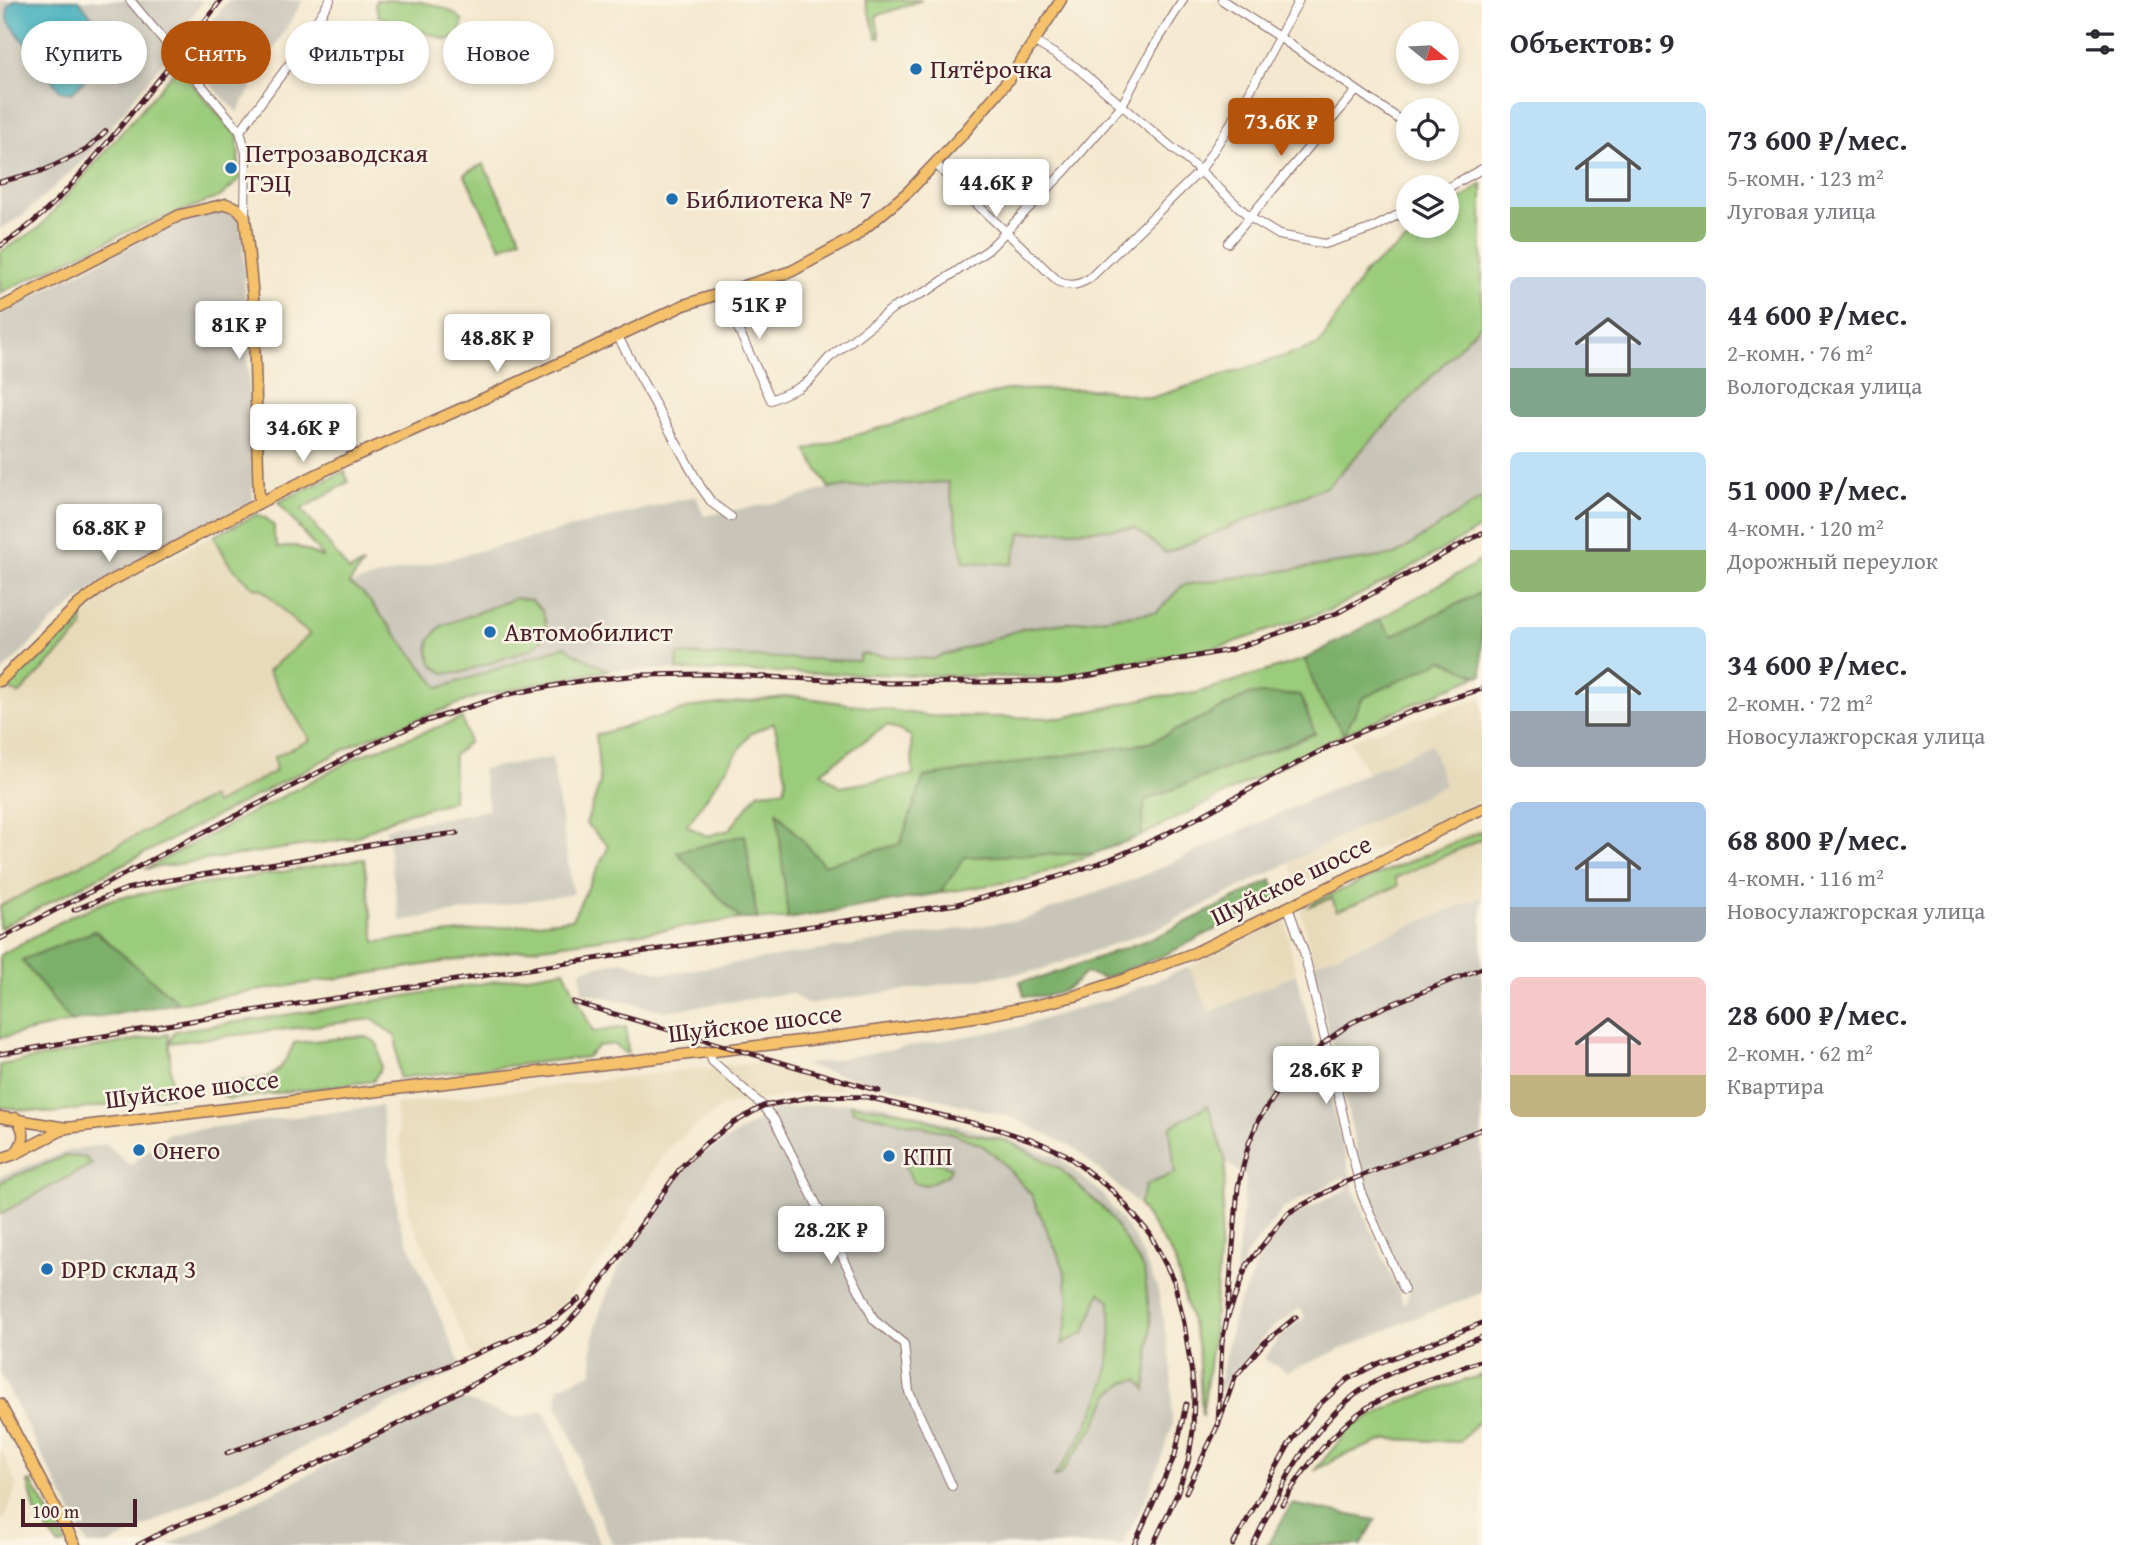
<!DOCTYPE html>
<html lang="ru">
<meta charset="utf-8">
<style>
body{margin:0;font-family:"Gentium Book Plus",serif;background:#f2f2f3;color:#2b2b33;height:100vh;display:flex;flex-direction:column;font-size:26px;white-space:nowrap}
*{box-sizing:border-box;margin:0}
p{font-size:23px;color:#7c7c81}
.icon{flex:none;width:38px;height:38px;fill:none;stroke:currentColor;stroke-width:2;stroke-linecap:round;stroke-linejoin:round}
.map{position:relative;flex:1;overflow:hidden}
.sheet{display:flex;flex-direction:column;background:#fff;width:665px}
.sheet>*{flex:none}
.banner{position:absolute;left:21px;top:21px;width:665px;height:63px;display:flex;gap:14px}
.needle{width:46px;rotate:108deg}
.controls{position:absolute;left:1396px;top:21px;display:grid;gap:14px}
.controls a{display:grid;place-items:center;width:63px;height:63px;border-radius:50%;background:#fff;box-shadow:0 4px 10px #0003;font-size:35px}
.scale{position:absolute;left:21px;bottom:18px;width:116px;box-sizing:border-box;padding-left:7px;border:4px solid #4a1f2b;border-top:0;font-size:19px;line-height:24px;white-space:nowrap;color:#4a1f2b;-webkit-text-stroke:5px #fcf5e5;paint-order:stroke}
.price{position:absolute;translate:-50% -60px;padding:0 16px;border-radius:7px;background:#fff;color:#222;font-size:23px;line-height:46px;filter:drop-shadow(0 2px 4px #0008)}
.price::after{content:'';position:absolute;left:50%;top:42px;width:21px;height:16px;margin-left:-10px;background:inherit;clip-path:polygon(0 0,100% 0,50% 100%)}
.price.on{background:#b45309;color:#fff}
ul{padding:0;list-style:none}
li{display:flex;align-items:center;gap:21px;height:175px;padding:0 28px}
li span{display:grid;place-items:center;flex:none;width:196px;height:140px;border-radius:10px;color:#555}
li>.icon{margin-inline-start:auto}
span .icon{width:84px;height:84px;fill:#fffc;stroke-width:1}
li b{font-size:30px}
h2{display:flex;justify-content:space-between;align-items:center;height:84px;padding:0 28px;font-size:30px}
.chip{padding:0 24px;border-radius:32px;background:#fff;box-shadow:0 4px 10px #0003;font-size:24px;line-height:63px}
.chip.on{background:#b45309;color:#fff}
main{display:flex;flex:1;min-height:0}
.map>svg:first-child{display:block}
.built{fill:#e7daba}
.industrial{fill:#c8c4b8}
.green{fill:#9bcc7b;stroke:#727653;stroke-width:2;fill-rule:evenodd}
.forest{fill:#7cb06b;stroke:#63684b;stroke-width:2}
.water{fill:#3eadbb;stroke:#446673;stroke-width:2}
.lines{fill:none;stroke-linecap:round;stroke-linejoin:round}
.minor-casing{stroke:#866665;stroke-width:10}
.major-casing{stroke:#866665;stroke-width:13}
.minor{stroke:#fff;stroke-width:8}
.major{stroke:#f5c16b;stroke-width:10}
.rail-casing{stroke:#4a1f2b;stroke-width:5}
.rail{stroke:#fcf5e5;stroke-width:2.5;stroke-dasharray:8;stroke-linecap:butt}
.poi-dot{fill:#1f6fb2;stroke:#fcf5e5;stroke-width:2.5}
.labels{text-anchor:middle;stroke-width:5;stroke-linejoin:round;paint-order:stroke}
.poi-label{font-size:26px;fill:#4a1f2b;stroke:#fcf5e5;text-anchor:start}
.street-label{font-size:26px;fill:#4a1f2b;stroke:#fcf5e5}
</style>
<main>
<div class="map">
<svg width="1482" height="1545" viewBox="0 0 1482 1545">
<rect width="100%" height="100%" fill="#fcf5e5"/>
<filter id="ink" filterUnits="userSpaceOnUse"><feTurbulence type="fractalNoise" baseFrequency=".0143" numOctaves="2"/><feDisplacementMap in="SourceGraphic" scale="14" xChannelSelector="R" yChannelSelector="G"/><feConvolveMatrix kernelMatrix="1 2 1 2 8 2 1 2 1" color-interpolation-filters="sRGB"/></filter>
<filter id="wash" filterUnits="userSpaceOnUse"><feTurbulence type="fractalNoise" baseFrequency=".00686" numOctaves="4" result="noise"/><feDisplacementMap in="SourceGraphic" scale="28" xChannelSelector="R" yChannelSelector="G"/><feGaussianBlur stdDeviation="1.57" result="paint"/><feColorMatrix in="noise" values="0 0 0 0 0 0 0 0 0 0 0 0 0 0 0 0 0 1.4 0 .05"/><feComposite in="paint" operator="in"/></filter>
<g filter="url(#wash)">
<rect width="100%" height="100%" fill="#f4e9d0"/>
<g class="built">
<path d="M 214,536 L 229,564 L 253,587 L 263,590 L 297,624 L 311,634 L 268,671 L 310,740 L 274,757 L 277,771 L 215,804 L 210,797 L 0,906 L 0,687 L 2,685 L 18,693 L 83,606 L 109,587 Z"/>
<path d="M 1482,698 L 1482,800 L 1299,885 L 1289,863 L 1445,785 L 1431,744 L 1367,773 L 1350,741 L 1366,734 Z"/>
<path d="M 1482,826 L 1482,831 L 1313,902 L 1311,905 L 1333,898 L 1338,911 L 1398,886 L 1394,878 L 1482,839 L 1482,897 L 1313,964 L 1301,911 L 1303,905 Z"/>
<path d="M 1285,920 L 1296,974 L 1209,1012 L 1189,967 Z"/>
<path d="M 774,1064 L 850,1089 L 818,1091 L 723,1106 L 671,1145 L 659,1160 L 607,1255 L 557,1310 L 506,1345 L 474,1361 L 410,1217 L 395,1105 L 730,1065 Z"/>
<path d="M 0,1447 L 17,1486 L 5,1517 L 0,1520 Z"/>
</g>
<g class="industrial">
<path d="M 0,0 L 203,0 L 166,58 L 87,157 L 22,216 L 0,229 Z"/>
<path d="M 229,0 L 303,0 L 237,112 L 185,56 Z"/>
<path d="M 224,211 L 239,219 L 243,240 L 253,501 L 104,580 L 55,619 L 0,674 L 0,313 L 166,227 L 206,213 Z"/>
<path d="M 1482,323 L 1482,498 L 1395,555 L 1183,585 L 1157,612 L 1025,628 L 932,659 L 861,654 L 859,661 L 679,654 L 677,670 L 608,670 L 574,653 L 566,647 L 439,688 L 363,593 L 349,584 L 696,496 L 704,516 L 794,499 L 829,488 L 948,482 L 965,562 L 1021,533 L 1135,528 L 1166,553 L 1328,486 Z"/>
<path d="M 1431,744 L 1445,785 L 1158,928 L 1040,970 L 807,1004 L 791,993 L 665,1011 L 582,992 L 581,970 L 622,961 L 664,974 L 1025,919 L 1140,877 Z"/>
<path d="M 552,758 L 573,894 L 400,921 L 386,828 L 489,810 L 482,769 Z"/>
<path d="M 1482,897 L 1482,1293 L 1410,1320 L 1287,1372 L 1264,1359 L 1279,1338 L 1305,1317 L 1300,1308 L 1268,1331 L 1217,1393 L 1235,1312 L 1264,1249 L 1289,1218 L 1347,1189 L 1345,1176 L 1284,1208 L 1247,1254 L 1235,1280 L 1246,1177 L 1226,1162 L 1208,1105 L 1175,1173 L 1146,1185 L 1139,1205 L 1074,1148 L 1014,1118 L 803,1065 L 1019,1027 L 1116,997 L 1189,967 L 1210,1012 L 1296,974 L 1356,1195 L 1404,1305 L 1409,1293 L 1368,1197 L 1313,964 Z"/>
<path d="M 874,1102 L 999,1137 L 1059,1158 L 1101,1193 L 1135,1239 L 1157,1287 L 1171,1361 L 1172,1427 L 1152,1484 L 1123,1545 L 613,1545 L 580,1472 L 581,1458 L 557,1405 L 559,1387 L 593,1372 L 591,1350 L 599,1314 L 617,1270 L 673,1184 L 690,1165 L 701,1156 L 775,1110 L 820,1104 Z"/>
<path d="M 381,1106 L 400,1224 L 462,1368 L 107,1545 L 88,1545 L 0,1373 L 0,1176 L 71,1150 L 106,1144 L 130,1165 L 169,1133 Z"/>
<path d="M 459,1398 L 515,1418 L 544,1411 L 564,1453 L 568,1474 L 601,1545 L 169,1545 Z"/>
</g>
<g class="green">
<path d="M 376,0 C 406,0 445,0 463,21 L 458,37 L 447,40 L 379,17 L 375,4 Z"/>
<path d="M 865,0 L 922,0 L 876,16 L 880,38 L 877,38 Z"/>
<path d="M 178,67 L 238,137 L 239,180 L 220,197 L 135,228 L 0,293 L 0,252 L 39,228 Z"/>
<path d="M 483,164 L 521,238 L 501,248 L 464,174 Z"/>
<path d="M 1482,184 L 1482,323 L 1328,486 L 1166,553 L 1135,528 L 1021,533 L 1012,564 L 964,562 L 948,482 L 829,488 L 806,450 L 1005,390 L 1098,389 L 1151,398 L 1319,345 L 1366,271 L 1426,226 L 1447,226 L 1447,210 Z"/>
<path d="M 345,471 L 348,482 L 302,509 L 349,571 L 363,564 L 349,584 L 363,593 L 439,688 L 566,646 L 574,653 L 608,670 L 479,696 L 361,741 L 0,928 L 0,906 L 211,797 L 215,804 L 276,771 L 274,757 L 310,740 L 268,671 L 310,634 L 297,624 L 263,590 L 253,587 L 229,564 L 214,536 L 257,514 L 267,519 L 274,526 L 274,536 L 278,548 L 296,546 L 324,558 L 278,502 Z"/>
<path d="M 1482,498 L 1482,527 L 1392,578 L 1332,609 L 1226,645 L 1056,678 L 677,670 L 678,654 L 859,661 L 860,654 L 932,659 L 1025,628 L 1157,612 L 1183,585 L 1395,555 Z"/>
<path d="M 1482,560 L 1482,592 L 1392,636 L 1379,619 Z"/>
<path d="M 516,598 L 531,600 L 542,610 L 546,623 L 543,638 L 532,649 L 460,673 L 444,673 L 433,665 L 428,652 L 430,639 L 441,626 Z"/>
<path d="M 83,606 L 82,629 L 19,694 L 2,685 Z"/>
<path d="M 1305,659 L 1318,695 L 1363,698 L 1443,660 L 1477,676 L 1344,734 L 1141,836 L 1145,800 L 1315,734 L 1251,694 L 1149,743 L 924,777 L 900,844 L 824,865 L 778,813 L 788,919 L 757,919 L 745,836 L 677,852 L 740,919 L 501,953 L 179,1003 L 95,931 L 22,961 L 71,1022 L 0,1038 L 0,955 L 71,916 L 115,898 L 364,859 L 375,942 L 572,919 L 609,846 L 586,824 L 600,783 L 596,735 L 693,707 L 794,696 L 930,716 L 1062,718 L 1151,697 L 1196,693 ZM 774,723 L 786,777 L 784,790 L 759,792 L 729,830 L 707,836 L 687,826 L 750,734 ZM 887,725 L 911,736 L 913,775 L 840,787 L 821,772 Z"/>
<path d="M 462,718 L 469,742 L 454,755 L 453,801 L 398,816 L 354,838 L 145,869 L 359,756 Z"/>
<path d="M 1482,831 L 1482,839 L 1395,878 L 1398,886 L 1337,911 L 1332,898 L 1310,906 L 1313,902 Z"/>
<path d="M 1096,853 L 1027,879 L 940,893 L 965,857 Z"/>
<path d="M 564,970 L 593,1032 L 626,1027 L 628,1053 L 625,1053 L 614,1044 L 598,1046 L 587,1057 L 399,1078 L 396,1037 L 372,1019 L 169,1043 L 172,1096 L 54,1113 L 0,1107 L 0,1065 L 168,1034 L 169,1043 L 175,1031 L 326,1009 Z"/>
<path d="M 362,1036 C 382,1040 379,1050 381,1068 L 373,1081 L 229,1099 L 223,1096 L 222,1091 L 226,1083 C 266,1077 277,1084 294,1043 Z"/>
<path d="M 851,1104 L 905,1112 L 967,1133 L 1008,1141 L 1059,1168 L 1107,1212 L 1144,1269 L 1151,1325 L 1146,1390 L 1138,1380 L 1126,1382 L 1110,1394 L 1094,1427 L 1061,1474 L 1053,1478 C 1078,1444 1104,1404 1109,1361 C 1112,1342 1110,1321 1110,1301 L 1100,1293 L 1084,1333 L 1062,1344 L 1066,1326 L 1069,1303 L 1064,1268 L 1031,1194 L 997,1157 L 983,1146 L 955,1134 L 853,1111 Z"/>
<path d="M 1208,1105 L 1226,1162 L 1213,1337 L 1202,1416 L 1198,1346 L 1174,1258 L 1139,1205 L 1146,1185 L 1175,1173 L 1170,1127 Z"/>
<path d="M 65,1156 L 84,1157 L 92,1164 L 0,1214 L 0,1182 Z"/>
<path d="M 922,1160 L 937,1162 L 951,1167 L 948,1175 L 926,1185 L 913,1182 L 905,1166 L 910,1162 Z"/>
<path d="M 1482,1375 L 1482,1417 L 1460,1442 L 1388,1439 L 1341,1456 L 1314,1471 L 1352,1426 L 1400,1402 Z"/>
<path d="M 31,1481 L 66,1544 L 58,1545 L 36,1514 L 28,1482 Z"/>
</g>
<g class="forest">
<path d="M 1482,592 L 1482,675 L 1477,676 L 1443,660 L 1363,698 L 1344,734 L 1318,695 L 1305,659 L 1379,619 L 1392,636 Z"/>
<path d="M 1251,694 L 1300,695 L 1315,733 L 1145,800 L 1141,836 L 1096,853 L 965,857 L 940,893 L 788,919 L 777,812 L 824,865 L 900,844 L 924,777 L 1149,743 Z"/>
<path d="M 745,835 L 757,919 L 740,919 L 677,852 Z"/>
<path d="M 1272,880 L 1277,898 L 1163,956 L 1104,978 L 1085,973 C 1065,995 1054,997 1024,996 L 1020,981 L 1041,978 L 1158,936 Z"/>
<path d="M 95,931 L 179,1003 L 71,1022 L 22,960 Z"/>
<path d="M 1292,1504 L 1376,1520 L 1361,1545 L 1267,1545 Z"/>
</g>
<path class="water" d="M 15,0 L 79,0 L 110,41 L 106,58 L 72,93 L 60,91 L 7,19 L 8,6 Z"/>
</g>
<g filter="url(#ink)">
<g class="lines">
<defs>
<g id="minor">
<path d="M 130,0 L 240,131"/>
<path d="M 1222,0 L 1279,37 L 1409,126"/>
<path d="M 1035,42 L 1076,67 L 1200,171 L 1251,218 L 1279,235 L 1325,244 L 1373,228 L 1409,209"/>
<path d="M 1447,128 L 1453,127"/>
<path d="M 936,164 L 948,177 L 1059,282 C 1071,287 1079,285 1090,278 L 1200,171 L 1242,106 L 1299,0"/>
<path d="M 1447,188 L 1482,169"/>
<path d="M 245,217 L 246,153 L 240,131 L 290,63 L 330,0"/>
<path d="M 1228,243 L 1356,91"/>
<path d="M 722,294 L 771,400 L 798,388 L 810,380 L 829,358 L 893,308 L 929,290 L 988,250 L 1065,171 L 1122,105 L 1153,48 L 1183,0"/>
<path d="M 617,335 L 700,486 L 712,503 L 731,517"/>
<path d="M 1288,907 L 1304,952 L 1362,1195 L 1404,1290"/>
<path d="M 710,1052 L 712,1061 L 763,1106 L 774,1119 L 874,1320 L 904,1344 L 909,1392 L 952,1486"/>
</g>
<g id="major">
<path d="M 0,308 L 180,215 L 226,204 L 237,208 L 245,217 L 253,297 L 259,503"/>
<path d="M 0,681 L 79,604 L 109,582 L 259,503 L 348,459 L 472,404 L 684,305 L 792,271 L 853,238 L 908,192 L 962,135 L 1010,78 L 1061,0"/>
<path d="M 0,1117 L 66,1128"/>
<path d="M 16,1118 C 25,1130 26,1139 17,1151"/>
<path d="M 0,1159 L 15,1154 L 66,1128 L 833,1037 L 988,1015 L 1033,1006 L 1075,996 L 1120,981 L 1194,953 L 1372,866 L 1466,816 L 1482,809"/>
<path d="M 0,1404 L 75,1545"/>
</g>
</defs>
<use href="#minor" class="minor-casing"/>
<use href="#major" class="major-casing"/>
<use href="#minor" class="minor"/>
<use href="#major" class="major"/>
<defs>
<g id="rail">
<path d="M 0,182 L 45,170 L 86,150 L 106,131"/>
<path d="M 0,246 C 50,216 84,170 121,126 C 155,84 189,43 221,0"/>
<path d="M 74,910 L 126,889 L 158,882 L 300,859 L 380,843 L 457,833"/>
<path d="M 0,939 L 367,747 L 417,724 L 509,694 L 580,681 L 640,675 L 707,674 L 890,683 L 1059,681 L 1230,650 L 1337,613 L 1482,533"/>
<path d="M 573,1002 L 879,1091"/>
<path d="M 0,1054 L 225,1015 L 957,904 C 1009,891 1060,878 1110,859 C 1191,827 1264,778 1342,740 C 1387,719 1434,703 1482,689"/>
<path d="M 1029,1138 L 1065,1154 L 1114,1192 L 1150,1234 L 1174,1281 L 1184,1323 L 1191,1368 L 1194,1394 L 1193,1430 L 1188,1462 L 1177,1494 L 1153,1545"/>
<path d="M 1227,1319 L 1238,1187 L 1249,1143 L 1259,1119 L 1276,1094 L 1311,1056 L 1325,1042 L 1351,1023 L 1382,1008 L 1482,968"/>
<path d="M 1218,1425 L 1222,1342 L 1227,1319 L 1247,1265 L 1288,1213 L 1343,1183 L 1482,1129"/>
<path d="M 227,1453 L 313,1422 L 509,1340 L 557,1317 L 579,1299"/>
<path d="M 1186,1492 L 1218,1425 L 1235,1377 L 1264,1343 L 1296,1317"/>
<path d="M 1282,1504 C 1303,1470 1327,1438 1358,1414 C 1392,1388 1443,1376 1482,1360"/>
<path d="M 138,1545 L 175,1526 L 232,1505 L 280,1482 L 396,1425 L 535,1351 L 567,1324 L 591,1297 L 681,1167 L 706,1143 L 732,1124 L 763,1106 L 816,1096 L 867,1097 L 997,1129 L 1039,1143"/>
<path d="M 1134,1545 L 1175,1455 L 1186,1404"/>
<path d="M 1233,1545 L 1290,1443 L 1319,1405 L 1348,1379 L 1377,1364 L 1482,1323"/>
<path d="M 1253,1545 C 1283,1482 1314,1416 1377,1380 C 1410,1362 1447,1351 1482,1337"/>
</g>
</defs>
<use href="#rail" class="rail-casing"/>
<use href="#rail" class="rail"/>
</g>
</g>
<g class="poi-dot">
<circle cx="916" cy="69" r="7"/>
<circle cx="231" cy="168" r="7"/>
<circle cx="672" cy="199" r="7"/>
<circle cx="490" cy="632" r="7"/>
<circle cx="139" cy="1150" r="7"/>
<circle cx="889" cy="1156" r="7"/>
<circle cx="47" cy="1269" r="7"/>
</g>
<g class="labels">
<g class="poi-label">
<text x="930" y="78">Пятёрочка</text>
<text x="245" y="162">Петрозаводская<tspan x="245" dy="30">ТЭЦ</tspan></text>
<text x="686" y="208">Библиотека № 7</text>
<text x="504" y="641">Автомобилист</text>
<text x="153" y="1159">Онего</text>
<text x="903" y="1165">КПП</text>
<text x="61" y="1278">DPD склад 3</text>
</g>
<g class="street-label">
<text transform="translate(1291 880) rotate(-26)" y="9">Шуйское шоссе</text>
<text transform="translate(755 1023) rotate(-7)" y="9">Шуйское шоссе</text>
<text transform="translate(192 1089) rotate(-7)" y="9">Шуйское шоссе</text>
</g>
</g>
</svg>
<div class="controls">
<a><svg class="needle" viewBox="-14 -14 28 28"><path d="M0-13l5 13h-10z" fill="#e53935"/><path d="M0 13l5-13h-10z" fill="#7c7c81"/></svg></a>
<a><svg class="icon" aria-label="locate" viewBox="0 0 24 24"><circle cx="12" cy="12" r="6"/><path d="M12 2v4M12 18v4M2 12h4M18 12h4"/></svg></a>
<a><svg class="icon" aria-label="layers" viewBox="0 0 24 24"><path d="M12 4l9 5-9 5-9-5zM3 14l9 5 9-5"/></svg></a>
</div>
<div class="scale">100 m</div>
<b class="price on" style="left:1281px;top:158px">73.6K ₽</b>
<b class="price" style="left:996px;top:219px">44.6K ₽</b>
<b class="price" style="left:759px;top:341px">51K ₽</b>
<b class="price" style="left:239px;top:361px">81K ₽</b>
<b class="price" style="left:497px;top:374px">48.8K ₽</b>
<b class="price" style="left:303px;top:464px">34.6K ₽</b>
<b class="price" style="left:109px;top:564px">68.8K ₽</b>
<b class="price" style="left:1326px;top:1106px">28.6K ₽</b>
<b class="price" style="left:831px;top:1266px">28.2K ₽</b>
<div class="banner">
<a class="chip">Купить</a>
<a class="chip on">Снять</a>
<a class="chip">Фильтры</a>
<a class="chip">Новое</a>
</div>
</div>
<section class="sheet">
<h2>Объектов: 9<svg class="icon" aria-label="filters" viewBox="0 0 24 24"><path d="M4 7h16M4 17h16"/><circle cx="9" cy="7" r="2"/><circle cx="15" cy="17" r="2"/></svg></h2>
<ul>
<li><span style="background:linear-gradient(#bfe0f5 75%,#8fb573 0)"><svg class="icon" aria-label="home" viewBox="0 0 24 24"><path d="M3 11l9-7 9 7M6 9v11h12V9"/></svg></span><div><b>73 600 ₽/мес.</b><p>5-комн. · 123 m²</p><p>Луговая улица</p></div></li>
<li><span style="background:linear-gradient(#c9d6e8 65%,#7fa58c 0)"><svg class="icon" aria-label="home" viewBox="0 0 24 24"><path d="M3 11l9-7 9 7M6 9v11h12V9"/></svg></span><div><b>44 600 ₽/мес.</b><p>2-комн. · 76 m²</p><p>Вологодская улица</p></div></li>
<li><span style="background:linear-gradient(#bfe0f5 70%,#8fb573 0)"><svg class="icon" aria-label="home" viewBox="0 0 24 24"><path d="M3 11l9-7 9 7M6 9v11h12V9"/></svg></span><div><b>51 000 ₽/мес.</b><p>4-комн. · 120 m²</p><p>Дорожный переулок</p></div></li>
<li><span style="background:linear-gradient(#bfe0f5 60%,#9aa5b1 0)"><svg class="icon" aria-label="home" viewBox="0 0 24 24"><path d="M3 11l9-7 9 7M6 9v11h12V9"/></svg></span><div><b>34 600 ₽/мес.</b><p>2-комн. · 72 m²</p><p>Новосулажгорская улица</p></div></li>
<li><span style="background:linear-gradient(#a9c7e8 75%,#9aa5b1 0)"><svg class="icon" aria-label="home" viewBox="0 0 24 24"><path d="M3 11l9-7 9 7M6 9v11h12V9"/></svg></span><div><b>68 800 ₽/мес.</b><p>4-комн. · 116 m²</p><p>Новосулажгорская улица</p></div></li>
<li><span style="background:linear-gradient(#f6c9c9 70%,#c2b280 0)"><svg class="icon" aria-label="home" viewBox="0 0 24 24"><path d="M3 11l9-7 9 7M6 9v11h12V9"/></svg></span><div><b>28 600 ₽/мес.</b><p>2-комн. · 62 m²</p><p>Квартира</p></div></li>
</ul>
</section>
</main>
